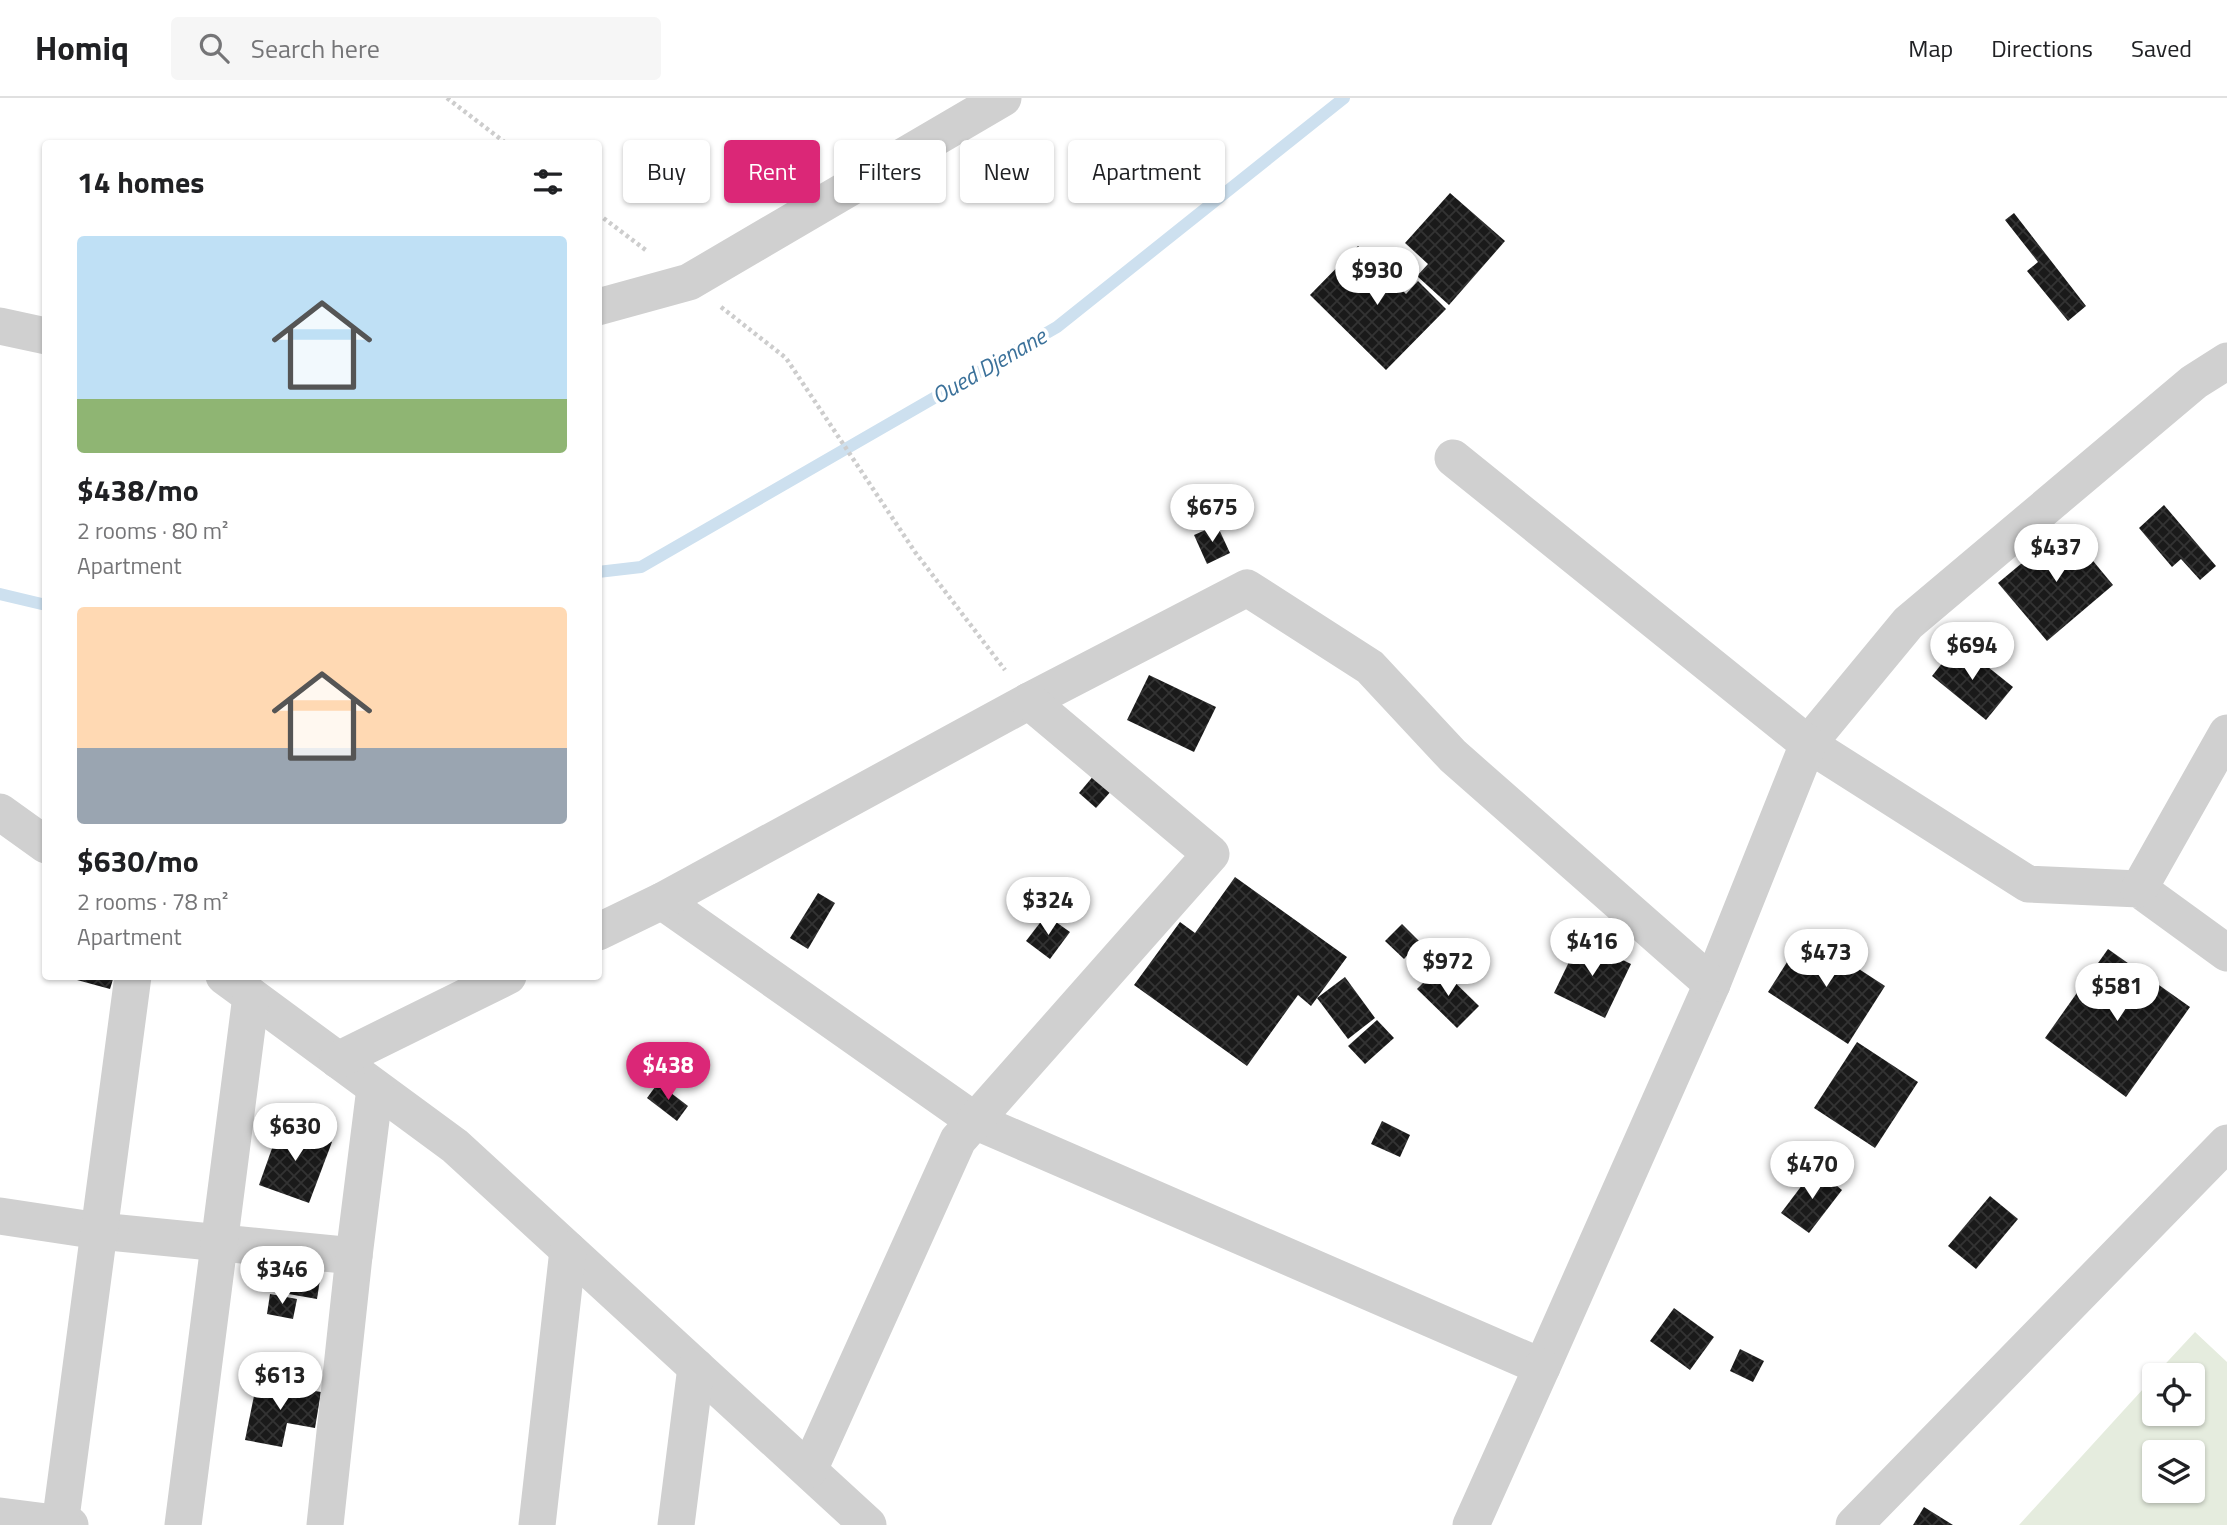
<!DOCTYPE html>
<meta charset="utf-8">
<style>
body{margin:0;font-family:"Titillium Web",sans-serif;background:#f6f6f6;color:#202124;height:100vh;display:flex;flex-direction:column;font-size:26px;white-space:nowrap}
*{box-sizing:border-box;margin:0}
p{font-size:23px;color:#757577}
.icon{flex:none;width:38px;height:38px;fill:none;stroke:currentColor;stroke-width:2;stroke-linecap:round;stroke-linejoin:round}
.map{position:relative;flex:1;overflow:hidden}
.panel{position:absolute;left:42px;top:42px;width:560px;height:840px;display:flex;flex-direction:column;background:#fff;border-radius:7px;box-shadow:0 2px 5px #0004}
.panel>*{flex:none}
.banner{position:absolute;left:623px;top:42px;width:665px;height:63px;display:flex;gap:14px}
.buttons{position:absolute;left:2142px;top:1265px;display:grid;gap:14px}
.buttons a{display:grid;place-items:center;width:63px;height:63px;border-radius:7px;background:#fff;box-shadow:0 2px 5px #0004;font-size:35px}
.price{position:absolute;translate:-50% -60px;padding:0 16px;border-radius:24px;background:#fff;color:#222;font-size:23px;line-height:46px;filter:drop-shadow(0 2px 4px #0008)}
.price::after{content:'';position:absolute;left:50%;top:42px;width:21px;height:16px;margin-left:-10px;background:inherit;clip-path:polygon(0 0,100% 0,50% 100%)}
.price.current{background:#db2777;color:#fff}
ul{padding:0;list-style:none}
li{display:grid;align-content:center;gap:14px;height:371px;padding:0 35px}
li span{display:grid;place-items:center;height:217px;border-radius:7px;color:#555}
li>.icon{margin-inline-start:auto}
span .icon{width:126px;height:126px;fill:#fffc;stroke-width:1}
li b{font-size:30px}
h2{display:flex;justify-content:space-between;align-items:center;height:84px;padding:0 35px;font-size:30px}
.pill{padding:0 24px;border-radius:7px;background:#fff;box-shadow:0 2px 5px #0004;font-size:24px;line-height:63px}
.pill.current{background:#db2777;color:#fff}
header{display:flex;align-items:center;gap:42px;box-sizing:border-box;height:98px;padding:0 35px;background:#fff;border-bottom:2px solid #e0e0e0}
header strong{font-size:33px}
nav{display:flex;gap:38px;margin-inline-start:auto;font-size:24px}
.search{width:490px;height:63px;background:#f6f6f6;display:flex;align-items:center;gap:18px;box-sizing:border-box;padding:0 24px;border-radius:7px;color:#757577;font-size:26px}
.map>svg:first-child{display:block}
.grass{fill:#e5ecde;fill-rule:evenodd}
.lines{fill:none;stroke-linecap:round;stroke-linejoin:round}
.stream{stroke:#cde0ef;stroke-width:12}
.building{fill:url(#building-cross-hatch)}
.path{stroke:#cdcdcd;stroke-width:4.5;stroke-dasharray:3.5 3.5;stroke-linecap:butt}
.street{stroke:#d0d0d0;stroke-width:37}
.labels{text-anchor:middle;stroke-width:7;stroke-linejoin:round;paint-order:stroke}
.water-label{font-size:23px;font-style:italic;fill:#3b719a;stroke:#fff}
</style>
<header>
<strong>Homiq</strong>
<div class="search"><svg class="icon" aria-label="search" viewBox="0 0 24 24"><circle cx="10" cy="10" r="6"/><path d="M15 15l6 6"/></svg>Search here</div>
<nav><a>Map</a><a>Directions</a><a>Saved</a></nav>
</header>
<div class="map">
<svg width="2227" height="1427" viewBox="0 0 2227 1427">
<defs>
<pattern id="building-cross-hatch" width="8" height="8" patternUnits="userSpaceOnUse" patternTransform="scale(1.75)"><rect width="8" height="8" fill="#1a1a1a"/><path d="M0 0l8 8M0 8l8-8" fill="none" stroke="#333"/></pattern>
</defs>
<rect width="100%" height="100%" fill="#fff"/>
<path class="grass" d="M 2195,1234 L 2227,1264 L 2227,1427 L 2019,1427 L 2154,1279 L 2154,1316 L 2193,1316 L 2193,1278 L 2155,1277 ZM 2154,1354 L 2193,1354 L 2193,1393 L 2154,1393 Z"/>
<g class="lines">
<g class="stream">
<path d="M 598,474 L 641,469 L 1057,229 L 1344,0"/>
<path d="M 0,496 L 46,507"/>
</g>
</g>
<g class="building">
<path d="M 1450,95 L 1505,143 L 1449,207 L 1417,178 L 1428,166 L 1405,145 Z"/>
<path d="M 2014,115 L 2086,208 L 2068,223 L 2027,173 L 2038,164 L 2005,122 Z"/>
<path d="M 1358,148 L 1406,196 L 1418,183 L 1446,211 L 1386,272 L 1310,197 Z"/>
<path d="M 2164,407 L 2216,468 L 2200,482 L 2181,461 L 2172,469 L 2139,430 Z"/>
<path d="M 1217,427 L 1230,455 L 1207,466 L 1194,437 Z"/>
<path d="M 2065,429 L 2113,487 L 2047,543 L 1998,485 Z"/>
<path d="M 1958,545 L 2013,589 L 1986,622 L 1932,578 Z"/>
<path d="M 1149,577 L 1216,609 L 1194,654 L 1127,622 Z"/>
<path d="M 1095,676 L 1113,691 L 1096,710 L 1079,695 Z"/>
<path d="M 1235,779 L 1347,859 L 1311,908 L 1298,897 L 1247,968 L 1134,887 L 1180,824 L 1195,835 Z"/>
<path d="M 818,795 L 835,805 L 808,851 L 790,840 Z"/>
<path d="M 1046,817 L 1070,834 L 1050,861 L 1026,843 Z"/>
<path d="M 1402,826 L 1420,844 L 1404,861 L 1385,843 Z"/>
<path d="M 1805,836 L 1885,888 L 1848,946 L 1768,894 Z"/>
<path d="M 1580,841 L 1631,866 L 1605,920 L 1554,895 Z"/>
<path d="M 2108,851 L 2190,909 L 2126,999 L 2045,940 Z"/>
<path d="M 1439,869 L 1479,908 L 1457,930 L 1417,891 Z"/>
<path d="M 78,878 L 114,878 L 110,891 L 77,882 Z"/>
<path d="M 1345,879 L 1375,920 L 1348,941 L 1317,900 Z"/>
<path d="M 1377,922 L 1394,940 L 1365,966 L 1348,948 Z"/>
<path d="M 1857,944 L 1918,984 L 1875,1050 L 1814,1010 Z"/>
<path d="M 658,985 L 688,1008 L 677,1023 L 647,1000 Z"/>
<path d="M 1382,1023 L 1410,1037 L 1400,1059 L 1371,1046 Z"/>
<path d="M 281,1025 L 332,1044 L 309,1105 L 259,1087 Z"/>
<path d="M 1815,1070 L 1842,1092 L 1809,1135 L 1781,1115 Z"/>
<path d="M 1990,1098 L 2018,1121 L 1976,1171 L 1948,1148 Z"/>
<path d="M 267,1152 L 323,1162 L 317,1201 L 260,1191 Z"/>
<path d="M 270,1196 L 297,1201 L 293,1221 L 267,1216 Z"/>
<path d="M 1674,1210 L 1714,1239 L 1690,1272 L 1650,1243 Z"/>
<path d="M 1740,1251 L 1764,1263 L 1753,1284 L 1730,1273 Z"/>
<path d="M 257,1283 L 321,1294 L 315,1330 L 287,1325 L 282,1349 L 245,1342 Z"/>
<path d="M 1924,1409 L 1953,1427 L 1913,1427 Z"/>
</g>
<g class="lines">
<g class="path">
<path d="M 447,0 L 507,46"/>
<path d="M 598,116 L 647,153"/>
<path d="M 721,209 L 786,260 L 915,454 L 1005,572"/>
</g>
<g class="street">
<path d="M 598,209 L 689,184 L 1003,0"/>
<path d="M 0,228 L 46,238"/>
<path d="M 2227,263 L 2194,284 L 1908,525 L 1808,646 L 2028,786 L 2139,791 L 2227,855"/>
<path d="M 0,714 L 46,747"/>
<path d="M 2139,791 L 2227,635"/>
<path d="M 662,803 L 975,1023 L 1542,1269 L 1712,886 L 1808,646 L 1453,360"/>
<path d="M 598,834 L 662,803 L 1029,603 L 1247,490 L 1370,569 L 1453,658 L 1712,886"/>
<path d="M 224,878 L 455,1048 L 868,1427"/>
<path d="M 338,962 L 508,878"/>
<path d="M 0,1118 L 99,1133 L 354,1158"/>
<path d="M 809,1372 L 958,1042 L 1211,756 L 1029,603"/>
<path d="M 0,1418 L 70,1427"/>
<path d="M 60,1427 L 133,878"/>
<path d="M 183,1427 L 251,898"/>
<path d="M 325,1427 L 354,1158 L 375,990"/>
<path d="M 537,1427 L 568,1152"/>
<path d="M 676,1427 L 696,1269"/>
<path d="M 1471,1427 L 1542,1269"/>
<path d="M 1854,1427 L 2227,1045"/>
</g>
</g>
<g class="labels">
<g class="water-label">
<text transform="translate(989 268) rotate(-30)" y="8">Oued Djenane</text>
</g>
</g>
</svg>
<div class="buttons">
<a><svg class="icon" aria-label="locate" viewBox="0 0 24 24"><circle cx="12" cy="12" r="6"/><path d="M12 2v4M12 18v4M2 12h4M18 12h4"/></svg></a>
<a><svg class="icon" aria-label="layers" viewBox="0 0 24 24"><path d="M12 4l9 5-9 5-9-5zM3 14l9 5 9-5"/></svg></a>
</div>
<b class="price" style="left:1377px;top:209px">$930</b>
<b class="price" style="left:1212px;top:446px">$675</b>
<b class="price" style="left:2056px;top:486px">$437</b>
<b class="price" style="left:1972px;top:584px">$694</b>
<b class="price" style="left:1048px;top:839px">$324</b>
<b class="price" style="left:1592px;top:880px">$416</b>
<b class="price" style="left:1826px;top:891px">$473</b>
<b class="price" style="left:1448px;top:900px">$972</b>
<b class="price" style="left:2117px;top:925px">$581</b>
<b class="price current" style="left:668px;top:1004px">$438</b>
<b class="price" style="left:295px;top:1065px">$630</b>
<b class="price" style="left:1812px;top:1103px">$470</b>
<b class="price" style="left:282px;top:1208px">$346</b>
<b class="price" style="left:280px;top:1314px">$613</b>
<div class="banner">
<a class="pill">Buy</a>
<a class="pill current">Rent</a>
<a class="pill">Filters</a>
<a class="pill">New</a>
<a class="pill">Apartment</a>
</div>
<section class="panel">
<h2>14 homes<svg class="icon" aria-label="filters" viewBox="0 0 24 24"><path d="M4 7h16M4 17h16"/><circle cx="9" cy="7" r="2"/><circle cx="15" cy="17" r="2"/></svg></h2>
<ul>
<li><span style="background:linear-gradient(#bfe0f5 75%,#8fb573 0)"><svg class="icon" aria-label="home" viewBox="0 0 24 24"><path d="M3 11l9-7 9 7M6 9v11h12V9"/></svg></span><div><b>$438/mo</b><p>2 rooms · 80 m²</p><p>Apartment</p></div></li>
<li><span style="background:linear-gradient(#ffd9b3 65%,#9aa5b1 0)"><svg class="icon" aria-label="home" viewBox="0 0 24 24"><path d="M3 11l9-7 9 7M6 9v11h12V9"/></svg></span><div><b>$630/mo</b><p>2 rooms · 78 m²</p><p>Apartment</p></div></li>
</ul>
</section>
</div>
